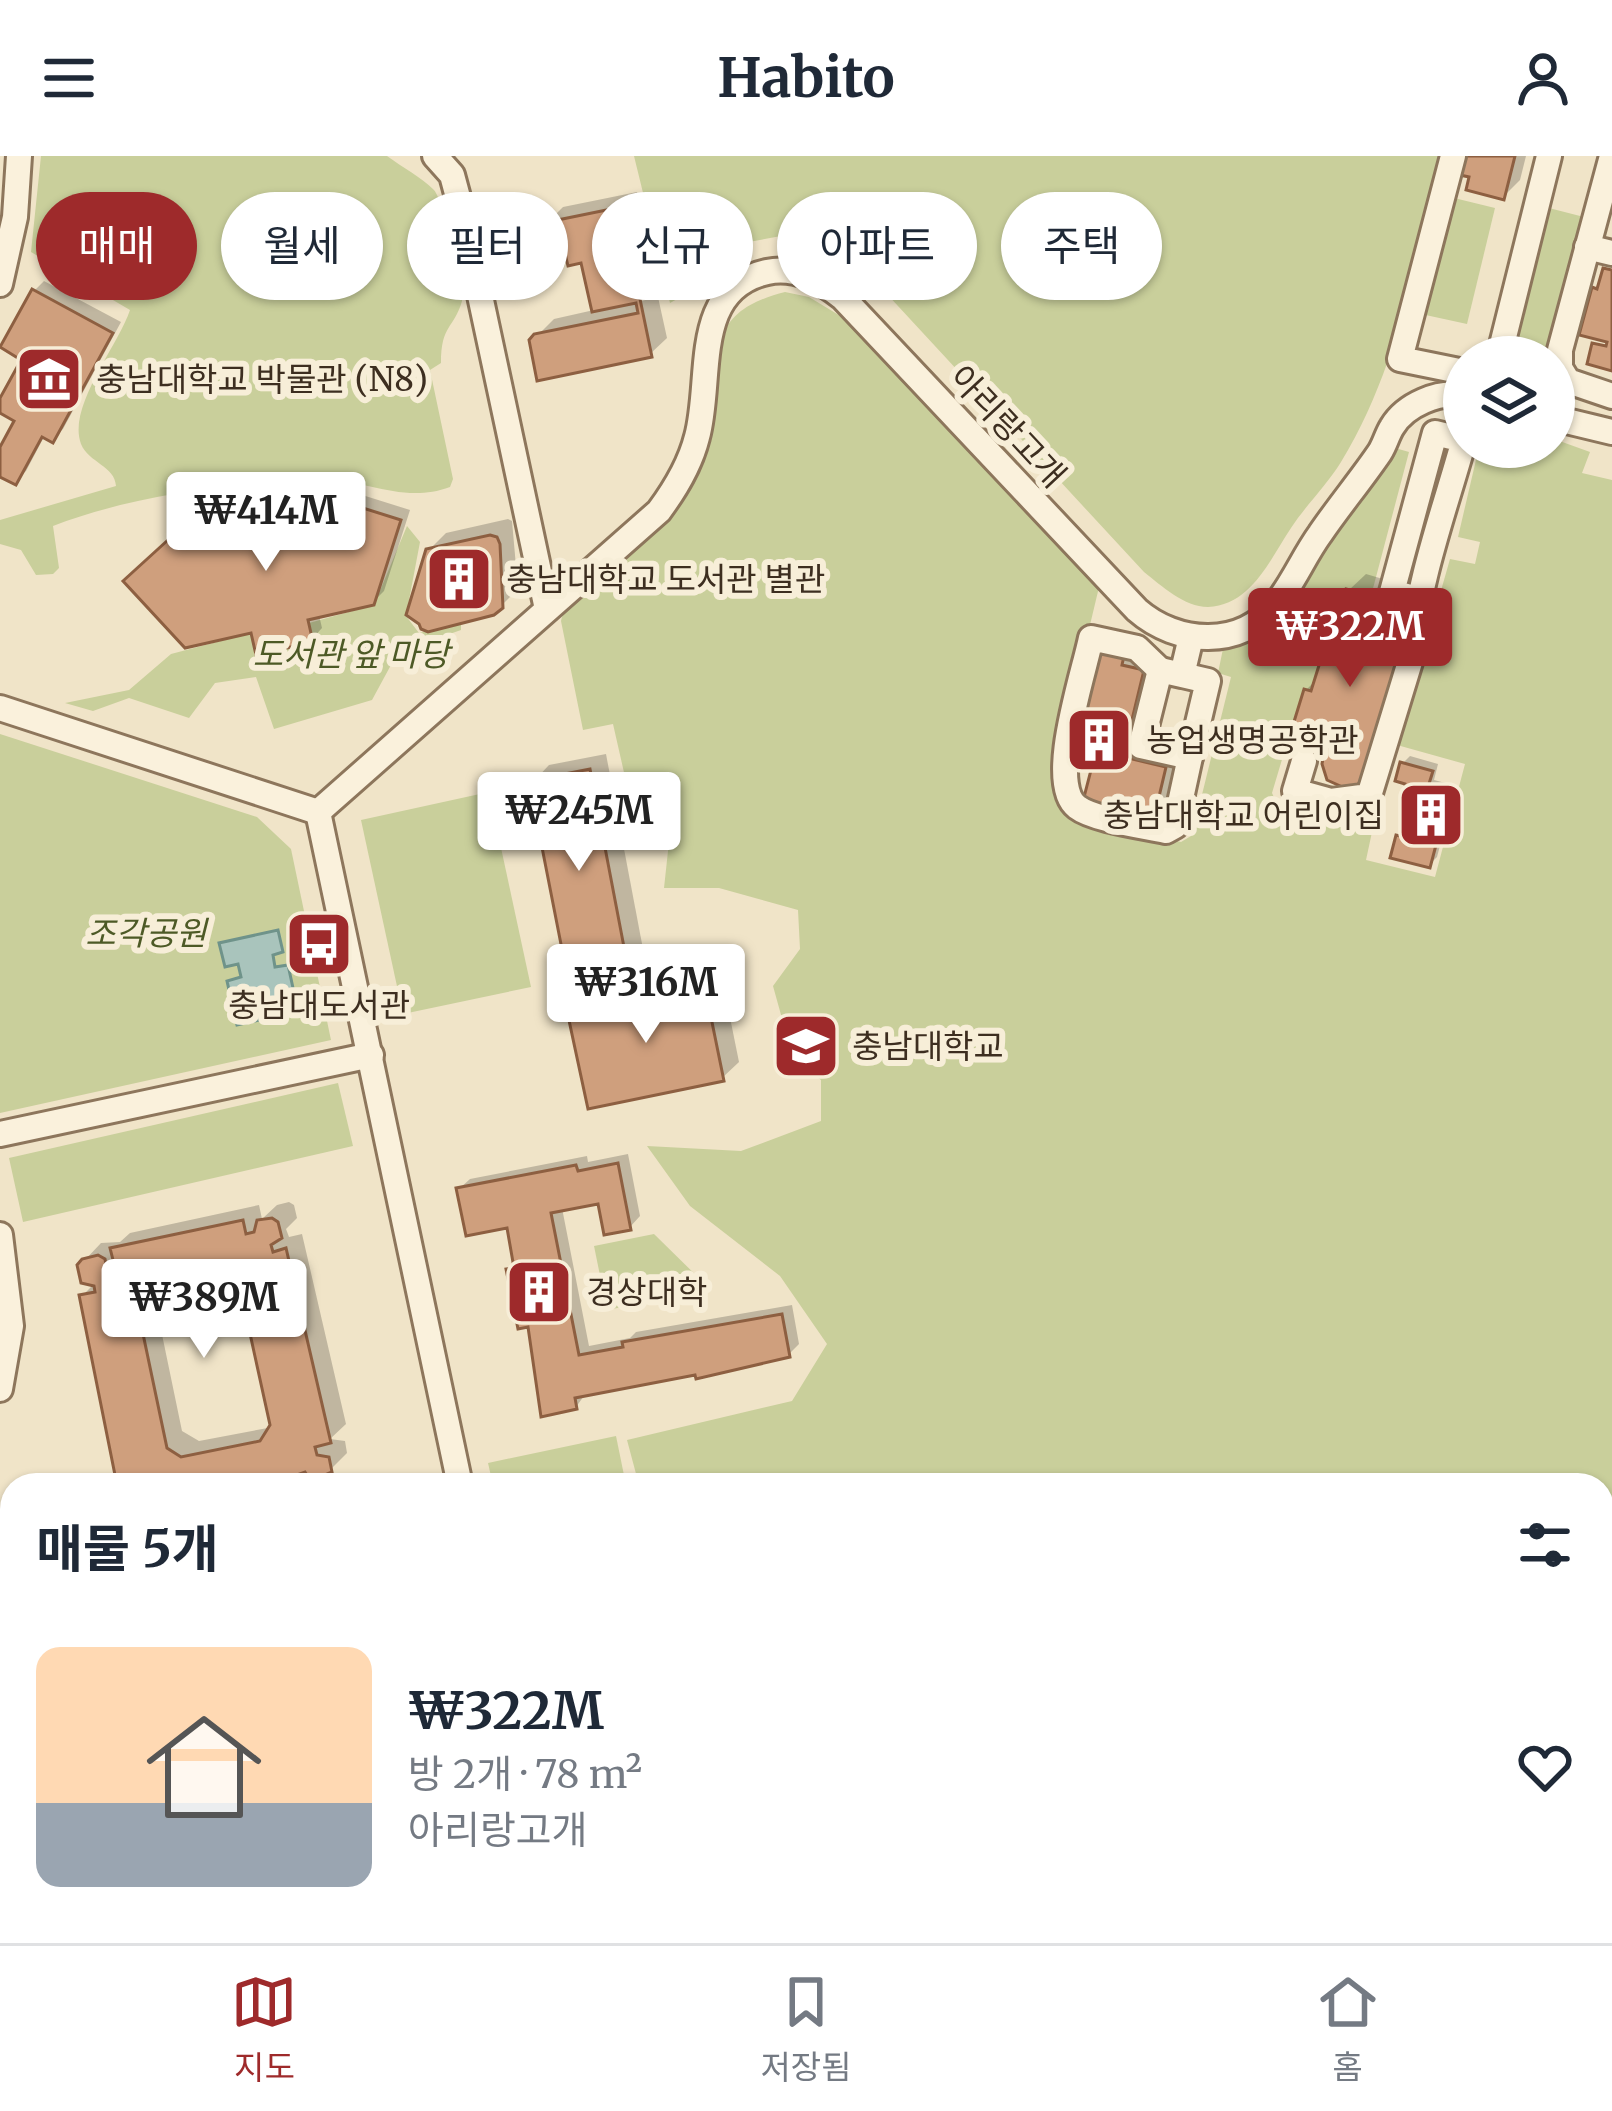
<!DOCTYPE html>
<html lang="ko">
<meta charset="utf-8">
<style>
body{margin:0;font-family:Merriweather,"Noto Sans KR",serif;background:#f2f2f3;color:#1f2937;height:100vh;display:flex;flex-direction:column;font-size:45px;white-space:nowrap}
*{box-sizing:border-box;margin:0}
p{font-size:39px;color:#747a83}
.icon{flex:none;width:66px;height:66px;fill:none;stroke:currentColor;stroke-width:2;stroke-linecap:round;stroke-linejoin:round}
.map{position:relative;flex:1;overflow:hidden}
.panel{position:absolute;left:0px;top:1317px;width:1614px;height:471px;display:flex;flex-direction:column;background:#fff;border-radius:36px 36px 0 0;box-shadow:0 3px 9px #0004}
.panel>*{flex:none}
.top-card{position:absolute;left:36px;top:36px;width:1542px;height:108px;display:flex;gap:24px}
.fabs{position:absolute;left:1443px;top:180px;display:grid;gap:24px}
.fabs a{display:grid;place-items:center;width:132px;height:132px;border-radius:50%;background:#fff;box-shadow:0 3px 9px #0004;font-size:60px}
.price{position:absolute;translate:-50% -102px;padding:0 27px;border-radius:12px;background:#fff;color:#222;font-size:39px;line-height:78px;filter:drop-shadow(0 3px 6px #0008)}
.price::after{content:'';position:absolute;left:50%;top:72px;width:36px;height:27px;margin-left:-18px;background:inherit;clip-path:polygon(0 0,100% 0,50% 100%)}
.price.active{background:#9e2a2b;color:#fff}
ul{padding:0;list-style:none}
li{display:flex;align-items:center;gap:36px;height:300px;padding:0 36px}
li+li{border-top:3px solid #e0e1e3}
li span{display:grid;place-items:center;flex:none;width:336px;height:240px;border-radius:24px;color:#555}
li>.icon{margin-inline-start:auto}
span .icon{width:144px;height:144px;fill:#fffc;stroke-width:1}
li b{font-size:51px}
h2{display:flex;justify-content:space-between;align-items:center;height:144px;padding:0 36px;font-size:51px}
.tag{padding:0 42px;border-radius:54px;background:#fff;box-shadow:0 3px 9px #0004;font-size:42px;line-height:108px}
.tag.active{background:#9e2a2b;color:#fff}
header{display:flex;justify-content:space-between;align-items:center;height:156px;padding:0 36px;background:#fff;font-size:54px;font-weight:700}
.dock{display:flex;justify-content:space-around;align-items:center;height:168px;border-top:3px solid #e0e1e3;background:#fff;font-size:33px;color:#747a83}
.dock a{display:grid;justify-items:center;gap:6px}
.dock .active{color:#9e2a2b}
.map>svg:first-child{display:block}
.green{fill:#c9cf9b}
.water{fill:#a9c4bc;stroke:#6f938a;stroke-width:3}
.shadow{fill:#0003;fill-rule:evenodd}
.building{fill:#cf9f7d;stroke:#8d5f41;stroke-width:3;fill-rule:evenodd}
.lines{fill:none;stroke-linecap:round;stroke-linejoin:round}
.minor-casing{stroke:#8d765c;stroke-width:30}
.minor{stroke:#faf1dc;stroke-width:24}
.labels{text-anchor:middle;stroke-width:12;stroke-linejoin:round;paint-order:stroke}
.poi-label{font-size:33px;fill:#3d2e20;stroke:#f7eed8;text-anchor:start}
.street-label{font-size:33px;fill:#3d2e20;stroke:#f7eed8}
.park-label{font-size:33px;font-style:italic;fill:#4d5a26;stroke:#f7eed8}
</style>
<header><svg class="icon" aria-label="menu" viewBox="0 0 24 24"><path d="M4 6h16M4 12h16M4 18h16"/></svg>Habito<svg class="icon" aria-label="person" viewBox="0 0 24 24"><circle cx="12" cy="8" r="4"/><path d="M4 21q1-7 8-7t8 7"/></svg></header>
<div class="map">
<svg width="1612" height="1787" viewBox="0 0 1612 1787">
<rect width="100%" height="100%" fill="#f0e4c8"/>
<g class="green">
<path d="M 41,0 L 387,0 C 402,11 421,21 434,34 C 444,46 466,130 462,145 C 454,173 441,168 441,207 L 430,214 L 453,323 L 450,331 C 404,348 369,324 322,324 C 239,325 130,340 53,370 L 59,412 L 53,418 L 36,419 L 21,394 L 0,388 L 0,364 L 116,330 C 115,310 89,307 81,288 C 67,251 118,190 130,154 L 31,96 Z"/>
<path d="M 634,0 L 1442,0 C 1416,104 1398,213 1341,306 C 1327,329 1306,349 1291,372 C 1270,403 1252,449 1208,451 C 1184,451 1162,430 1144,416 L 873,123 L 833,89 L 816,83 L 781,80 L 749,86 L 718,103 L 695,133 L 670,147 Z"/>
<path d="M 1450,41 L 1495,52 L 1467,168 L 1421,158 Z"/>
<path d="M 1545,51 L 1584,61 L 1547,201 L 1509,191 Z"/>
<path d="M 785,136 L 809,141 L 847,164 L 1100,427 L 1053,624 L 1060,646 L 1073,658 L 1181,686 L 1191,680 L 1195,667 L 1231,521 L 1218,517 L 1224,488 L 1322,388 L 1395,292 L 1409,296 L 1371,440 L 1346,433 L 1325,505 L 1320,504 L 1311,535 L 1303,533 L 1272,637 L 1277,648 L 1372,676 L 1366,704 L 1435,721 L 1465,608 L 1397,589 L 1450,403 L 1475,408 L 1480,386 L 1458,381 L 1479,291 L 1554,291 L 1554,283 L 1590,296 L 1582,317 L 1612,324 L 1612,1787 L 1189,1787 L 1185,1776 L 1602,1776 L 1602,1329 L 639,1329 L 627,1284 L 792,1245 L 827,1188 L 780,1120 L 690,1050 L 647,990 L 741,995 L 821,965 L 821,924 L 793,902 L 773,830 L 800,793 L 798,754 L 719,732 L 664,732 L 673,649 L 628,634 L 613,568 L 583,574 L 561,465 C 571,425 663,381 689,335 C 707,303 714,265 717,229 C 718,215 716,196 721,183 C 731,154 758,143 785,136 Z"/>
<path d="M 407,370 L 420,386 L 406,460 L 419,477 L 461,467 L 461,474 L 398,496 L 372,544 L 274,573 L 256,521 L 215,527 L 189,562 L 129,542 L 93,555 L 65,547 L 129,534 L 171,498 L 251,477 L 256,499 L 312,486 L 309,467 L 374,449 Z"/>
<path d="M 0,578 L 257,661 L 291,693 L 331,884 L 0,957 Z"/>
<path d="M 489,636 L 531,831 L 403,858 L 361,664 Z"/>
<path d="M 338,927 L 353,990 L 23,1066 L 9,1002 Z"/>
<path d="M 654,1078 L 711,1134 L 607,1154 L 594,1090 Z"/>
<path d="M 616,1280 L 626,1329 L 493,1329 L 488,1307 Z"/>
<path d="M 0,1618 L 12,1622 L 12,1776 L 254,1776 L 259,1787 L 0,1787 Z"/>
</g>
<path class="water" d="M 278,774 L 283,796 L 273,799 L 275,811 L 288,809 L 298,855 L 237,869 L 227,825 L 241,821 L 238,808 L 225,811 L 219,787 Z"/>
<g class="shadow">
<path d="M 1468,0 L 1526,0 L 1520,24 L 1503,41 L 1473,19 Z"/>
<path d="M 637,36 L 655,127 L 637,146 L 658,141 L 667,182 L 650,198 L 532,185 L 554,163 L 594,154 L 584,104 L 546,68 L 563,51 Z"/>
<path d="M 44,125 L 121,166 L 63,273 L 52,283 L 45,279 L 26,315 L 15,325 L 0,317 L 0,297 L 18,263 L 0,254 L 0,248 L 25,203 L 34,135 Z"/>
<path d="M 359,338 L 410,354 L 384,435 L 372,447 L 319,459 L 322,472 L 312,483 L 253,473 L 127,425 L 203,354 L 209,361 L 218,352 L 223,357 L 236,345 L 247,357 L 266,340 L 300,350 Z"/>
<path d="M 508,363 L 512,365 L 518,433 L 501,450 L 429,394 L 446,377 Z"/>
<path d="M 1366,418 L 1410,431 L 1397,474 L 1418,480 L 1328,590 L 1306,534 L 1318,522 L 1323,505 L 1330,498 L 1349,434 Z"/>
<path d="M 1103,496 L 1159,498 L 1144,560 L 1132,572 L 1129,583 L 1181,595 L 1168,646 L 1152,663 L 1095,611 Z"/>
<path d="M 606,598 L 643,793 L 627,809 L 533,626 L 549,609 Z"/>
<path d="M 1410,600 L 1438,608 L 1434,624 L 1457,630 L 1445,674 L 1438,681 L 1442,682 L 1437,701 L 1429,709 L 1399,680 L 1407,673 L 1415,675 L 1414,660 L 1422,652 L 1402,608 Z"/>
<path d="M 720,812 L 739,906 L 722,922 L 570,856 L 587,839 Z"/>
<path d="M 628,998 L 640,1060 L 630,1071 L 600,1045 L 562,1052 L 589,1190 L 630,1182 L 636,1176 L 792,1149 L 799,1188 L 789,1198 L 586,1237 L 576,1251 L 530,1168 L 510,1114 L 516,1107 L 509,1069 L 459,1033 L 470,1023 L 587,1000 L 588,1006 Z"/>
<path d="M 289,1046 L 294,1049 L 297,1062 L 286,1073 L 289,1081 L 302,1078 L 346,1268 L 330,1283 L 345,1285 L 347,1297 L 330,1314 L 310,1319 L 301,1329 L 138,1329 L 82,1140 L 95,1127 L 84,1105 L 101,1087 L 120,1086 L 130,1077 L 259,1049 L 262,1063 L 277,1049 ZM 226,1119 L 242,1130 L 273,1271 L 199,1285 L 182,1275 L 153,1135 Z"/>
<path d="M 285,1776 L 339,1776 L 342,1787 L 287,1787 Z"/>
<path d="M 384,1776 L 458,1776 L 437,1782 L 438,1787 L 353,1787 L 358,1781 Z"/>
<path d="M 617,1776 L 692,1776 L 694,1787 L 619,1787 Z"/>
<path d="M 747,1776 L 910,1776 L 899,1787 L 749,1787 Z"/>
</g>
<g class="building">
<path d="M 1465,0 L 1515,0 L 1504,44 L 1466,34 L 1469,21 L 1460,19 Z"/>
<path d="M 621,51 L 652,201 L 537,225 L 529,184 L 534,178 L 638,157 L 636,147 L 592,156 L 581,107 L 568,110 L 563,89 L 548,92 L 543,67 Z"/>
<path d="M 1603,112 L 1612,114 L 1612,215 L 1587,208 L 1592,187 L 1606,190 L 1607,186 L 1579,179 L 1592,131 L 1597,133 Z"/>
<path d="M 32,133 L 113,177 L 53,287 L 42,281 L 16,329 L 0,321 L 0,291 L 14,265 L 0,257 L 0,242 L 21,204 L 0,191 Z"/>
<path d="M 347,347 L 401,364 L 374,449 L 308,464 L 313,486 L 256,499 L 251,477 L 185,492 L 123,425 L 191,363 L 197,369 L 206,361 L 211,366 L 224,353 L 235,365 L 252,349 L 288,359 Z"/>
<path d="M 490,379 L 497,381 L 500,388 L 503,452 L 494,459 L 428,476 L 421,473 L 419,468 L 406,459 L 426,393 Z"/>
<path d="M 1346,433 L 1395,447 L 1382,490 L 1403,496 L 1362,626 L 1347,633 L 1327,624 L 1322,608 L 1325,592 L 1289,582 L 1304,533 L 1311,535 L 1321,503 L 1325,505 Z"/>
<path d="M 1100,495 L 1124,500 L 1122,509 L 1144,514 L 1128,580 L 1120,577 L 1115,599 L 1166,611 L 1153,666 L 1082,649 L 1091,614 L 1073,609 Z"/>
<path d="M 1400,606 L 1433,615 L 1428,631 L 1451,637 L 1438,685 L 1424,681 L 1423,686 L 1436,689 L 1430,712 L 1390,702 L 1396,679 L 1413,683 L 1411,658 L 1417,660 L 1418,654 L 1410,652 L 1405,628 L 1395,625 Z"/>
<path d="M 590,613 L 628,812 L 568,824 L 529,625 Z"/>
<path d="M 704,827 L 724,925 L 588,953 L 567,855 Z"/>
<path d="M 618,1007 L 631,1074 L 604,1079 L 598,1048 L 551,1057 L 579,1199 L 623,1191 L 622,1186 L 782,1158 L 790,1201 L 696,1223 L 695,1219 L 575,1242 L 577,1253 L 541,1261 L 528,1171 L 518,1173 L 506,1113 L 514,1112 L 507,1072 L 466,1080 L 456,1032 L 576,1009 L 578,1015 Z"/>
<path d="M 272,1062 L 278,1066 L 282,1082 L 271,1089 L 273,1096 L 286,1092 L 331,1287 L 315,1291 L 317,1299 L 329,1301 L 332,1316 L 311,1325 L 305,1316 L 297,1319 L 300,1329 L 117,1329 L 79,1139 L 95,1136 L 94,1130 L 81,1127 L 77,1109 L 82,1103 L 98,1099 L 105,1103 L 106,1109 L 114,1108 L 110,1092 L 243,1064 L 246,1078 L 254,1076 L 257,1064 ZM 225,1122 L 240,1132 L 270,1269 L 260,1285 L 181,1301 L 167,1292 L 138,1154 L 148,1139 Z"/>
<path d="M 282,1776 L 331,1776 L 333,1787 L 284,1787 Z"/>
<path d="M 406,1776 L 415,1776 L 417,1787 L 352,1787 Z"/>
<path d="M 614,1776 L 680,1776 L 682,1787 L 616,1787 Z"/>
<path d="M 744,1776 L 895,1776 L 897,1787 L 746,1787 Z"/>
</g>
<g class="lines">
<defs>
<g id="minor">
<path d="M 435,0 L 452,19 L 463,60 L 547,453"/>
<path d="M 1453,0 L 1400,203 L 1464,216"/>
<path d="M 1612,0 L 1560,194 L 1560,212 L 1568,225 L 1612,240"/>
<path d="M 1587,91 L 1612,97"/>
<path d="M 0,128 L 15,61 L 19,0"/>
<path d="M 1499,201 L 1549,0"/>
<path d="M 1554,262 L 1612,276"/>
<path d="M 1160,514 L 1137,492 L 1091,482 C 1084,517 1046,628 1077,651 C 1094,664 1144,670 1166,675 L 1175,670 L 1190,601"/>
<path d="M 1182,519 L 1160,514 L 1141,590 L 1190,601 L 1208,525 L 1182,519 L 1191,481"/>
<path d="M 0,552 L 318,656"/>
<path d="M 1304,605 L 1295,635 L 1331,645 L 1369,640 L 1413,496 C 1416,429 1446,350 1464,284 L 1435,277 L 1392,436 L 1422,444"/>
<path d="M 318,656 L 659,355 C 676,332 690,309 697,281 C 713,224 690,133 767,116 C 796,110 821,124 843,142 L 1137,454 C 1177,489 1241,493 1276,448 C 1293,427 1304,400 1320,378 C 1339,350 1361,324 1380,296 C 1385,288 1387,279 1392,271 C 1405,249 1439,234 1464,240"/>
<path d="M 318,656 L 460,1329"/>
<path d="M 0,978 L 371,899"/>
<path d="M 0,1079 L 11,1170 L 0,1233"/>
<path d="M 0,1577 L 12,1583"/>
<path d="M 553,1776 L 556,1787"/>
<path d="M 945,1776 L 947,1787"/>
</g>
</defs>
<use href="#minor" class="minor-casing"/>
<use href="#minor" class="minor"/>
</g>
<defs>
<symbol id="museum-square" viewBox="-11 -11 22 22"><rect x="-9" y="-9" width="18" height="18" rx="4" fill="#9e2a2b" stroke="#f7eed8"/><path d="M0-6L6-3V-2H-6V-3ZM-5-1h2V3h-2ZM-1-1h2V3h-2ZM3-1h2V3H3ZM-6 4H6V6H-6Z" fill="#fff"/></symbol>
<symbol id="building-square" viewBox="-11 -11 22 22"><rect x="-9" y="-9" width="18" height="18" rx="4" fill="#9e2a2b" stroke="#f7eed8"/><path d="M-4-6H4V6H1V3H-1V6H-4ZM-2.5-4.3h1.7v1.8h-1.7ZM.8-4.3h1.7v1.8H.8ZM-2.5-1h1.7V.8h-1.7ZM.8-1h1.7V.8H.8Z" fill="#fff"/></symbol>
<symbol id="bus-square" viewBox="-11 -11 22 22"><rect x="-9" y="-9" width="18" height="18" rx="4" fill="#9e2a2b" stroke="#f7eed8"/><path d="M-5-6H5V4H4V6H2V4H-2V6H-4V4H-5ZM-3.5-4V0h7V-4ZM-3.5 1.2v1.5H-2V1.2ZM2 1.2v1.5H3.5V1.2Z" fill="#fff"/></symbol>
<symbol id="university-square" viewBox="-11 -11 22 22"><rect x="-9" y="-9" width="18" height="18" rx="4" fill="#9e2a2b" stroke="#f7eed8"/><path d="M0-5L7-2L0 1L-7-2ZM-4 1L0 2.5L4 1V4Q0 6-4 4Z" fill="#fff"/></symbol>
</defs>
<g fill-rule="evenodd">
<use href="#museum-square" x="11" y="185" width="76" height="76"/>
<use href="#building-square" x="421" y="385" width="76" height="76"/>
<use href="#building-square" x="1061" y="546" width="76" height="76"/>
<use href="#building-square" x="1393" y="621" width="76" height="76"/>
<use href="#bus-square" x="281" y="750" width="76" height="76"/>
<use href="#university-square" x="768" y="852" width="76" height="76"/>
<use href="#building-square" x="501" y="1098" width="76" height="76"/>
</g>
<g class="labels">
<g class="poi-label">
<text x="96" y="235">충남대학교 박물관 (N8)</text>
<text x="506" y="435">충남대학교 도서관 별관</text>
<text x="1146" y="596">농업생명공학관</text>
<text x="1384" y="671" text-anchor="end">충남대학교 어린이집</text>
<text x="319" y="861" text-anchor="middle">충남대도서관</text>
<text x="852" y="902">충남대학교</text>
<text x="586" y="1148">경상대학</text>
</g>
<g class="street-label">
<text transform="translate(1008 270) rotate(47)" y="12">아리랑고개</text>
</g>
<g class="park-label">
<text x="351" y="510">도서관 앞 마당</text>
<text x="146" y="789">조각공원</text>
</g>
</g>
</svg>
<div class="fabs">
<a><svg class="icon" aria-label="layers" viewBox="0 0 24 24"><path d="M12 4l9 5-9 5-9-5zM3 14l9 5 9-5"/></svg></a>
</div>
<b class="price" style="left:266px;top:418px">₩414M</b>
<b class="price active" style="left:1350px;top:534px">₩322M</b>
<b class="price" style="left:579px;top:718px">₩245M</b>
<b class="price" style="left:646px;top:890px">₩316M</b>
<b class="price" style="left:204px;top:1205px">₩389M</b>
<div class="top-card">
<a class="tag active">매매</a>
<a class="tag">월세</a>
<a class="tag">필터</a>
<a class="tag">신규</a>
<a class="tag">아파트</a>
<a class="tag">주택</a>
</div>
<section class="panel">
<h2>매물 5개<svg class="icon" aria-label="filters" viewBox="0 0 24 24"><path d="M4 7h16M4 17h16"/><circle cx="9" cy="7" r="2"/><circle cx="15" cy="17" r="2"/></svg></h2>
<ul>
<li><span style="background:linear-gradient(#ffd9b3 65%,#9aa5b1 0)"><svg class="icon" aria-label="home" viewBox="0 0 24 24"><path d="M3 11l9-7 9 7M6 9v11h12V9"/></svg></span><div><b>₩322M</b><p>방 2개 · 78 m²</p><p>아리랑고개</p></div><svg class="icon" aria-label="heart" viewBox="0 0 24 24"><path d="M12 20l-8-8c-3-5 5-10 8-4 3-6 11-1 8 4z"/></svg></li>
</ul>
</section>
</div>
<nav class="dock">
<a class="active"><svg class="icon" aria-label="map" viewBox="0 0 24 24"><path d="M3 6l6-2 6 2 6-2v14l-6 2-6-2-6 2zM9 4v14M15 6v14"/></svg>지도</a>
<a><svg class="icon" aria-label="saved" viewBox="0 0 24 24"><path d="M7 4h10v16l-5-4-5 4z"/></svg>저장됨</a>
<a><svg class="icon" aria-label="home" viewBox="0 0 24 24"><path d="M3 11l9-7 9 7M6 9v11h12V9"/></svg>홈</a>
</nav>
